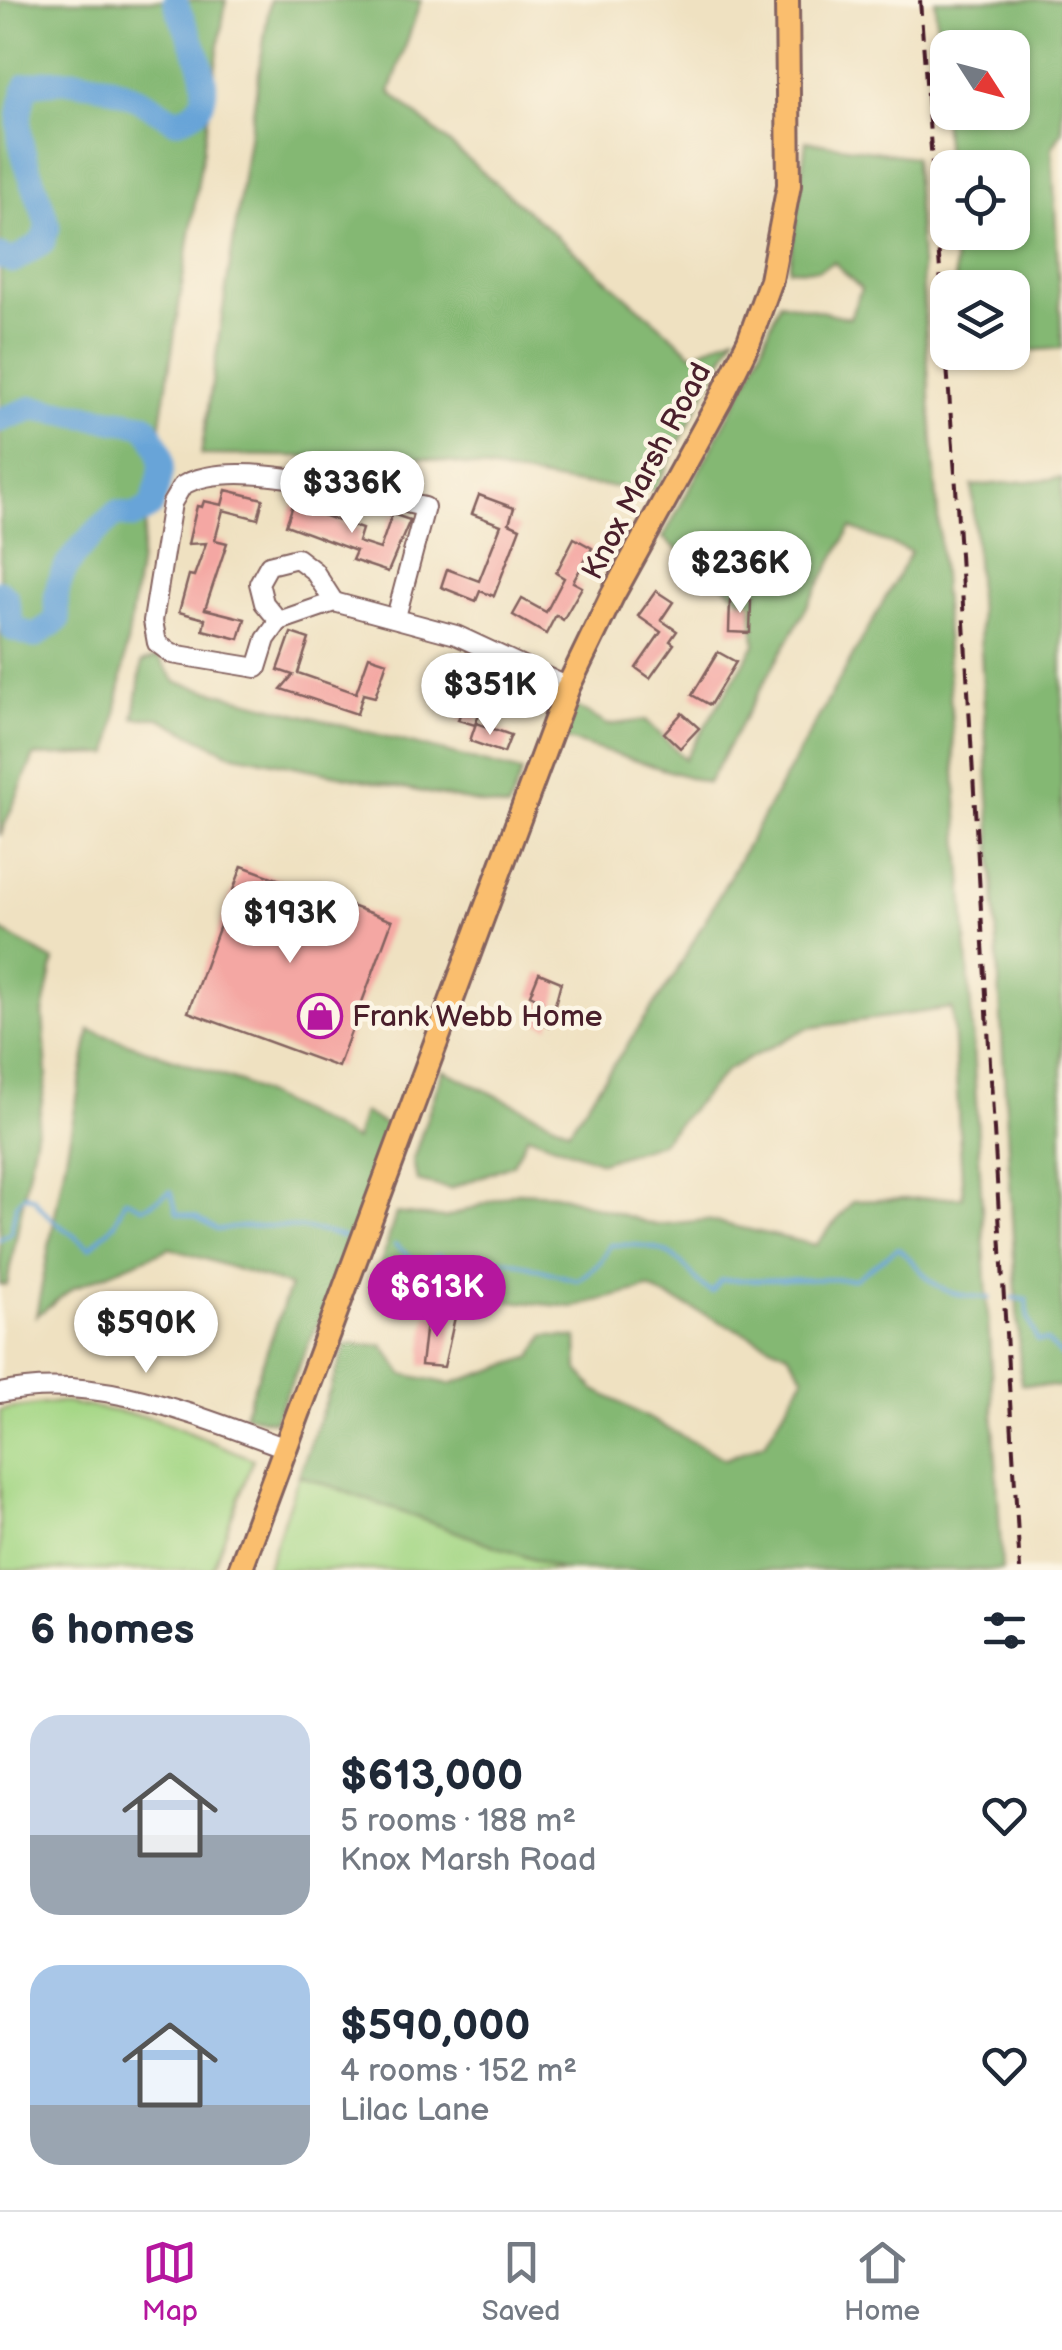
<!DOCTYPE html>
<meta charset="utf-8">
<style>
body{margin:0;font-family:"Balsamiq Sans",sans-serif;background:#f2f2f3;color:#1f2937;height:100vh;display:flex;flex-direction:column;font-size:38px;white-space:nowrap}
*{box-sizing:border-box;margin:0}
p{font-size:32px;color:#747a83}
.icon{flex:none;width:55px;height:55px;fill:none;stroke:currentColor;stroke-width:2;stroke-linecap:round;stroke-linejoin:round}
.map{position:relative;height:1570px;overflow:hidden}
.panel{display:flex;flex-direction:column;background:#fff;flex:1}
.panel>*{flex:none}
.needle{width:65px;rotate:126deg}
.tools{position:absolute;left:930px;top:30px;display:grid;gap:20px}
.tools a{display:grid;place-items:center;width:100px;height:100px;border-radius:20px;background:#fff;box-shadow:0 2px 8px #0004;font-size:50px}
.price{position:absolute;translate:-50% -85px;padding:0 22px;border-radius:35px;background:#fff;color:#222;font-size:32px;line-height:65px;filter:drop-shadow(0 2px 5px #0008)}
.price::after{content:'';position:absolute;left:50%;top:60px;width:30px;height:22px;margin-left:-15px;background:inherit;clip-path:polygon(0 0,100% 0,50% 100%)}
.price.selected{background:#b5179e;color:#fff}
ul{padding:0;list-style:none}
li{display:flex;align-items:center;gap:30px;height:250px;padding:0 30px}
li span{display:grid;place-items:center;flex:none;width:280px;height:200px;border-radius:30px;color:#555}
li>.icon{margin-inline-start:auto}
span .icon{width:120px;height:120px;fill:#fffc;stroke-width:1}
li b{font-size:42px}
h2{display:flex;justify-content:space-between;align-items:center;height:120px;padding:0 30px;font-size:42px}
.dock{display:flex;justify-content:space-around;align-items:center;height:140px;border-top:2px solid #e0e1e3;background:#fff;font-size:28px;color:#747a83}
.dock a{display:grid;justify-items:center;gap:5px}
.dock .selected{color:#b5179e}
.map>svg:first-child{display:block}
.green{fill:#a5d786;stroke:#787b58;stroke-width:2.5}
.forest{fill:#84b873;stroke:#676c4f;stroke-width:2.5;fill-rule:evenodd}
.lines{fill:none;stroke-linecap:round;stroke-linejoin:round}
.stream{stroke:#67a4d8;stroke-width:4}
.river{stroke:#67a4d8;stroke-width:25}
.building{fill:#f4a7a3}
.minor-casing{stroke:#846360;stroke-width:22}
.major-casing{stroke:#846360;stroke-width:28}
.minor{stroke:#fff;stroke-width:18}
.major{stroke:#fabe6e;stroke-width:22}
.rail{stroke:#4a1f2b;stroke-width:4;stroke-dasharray:15 8;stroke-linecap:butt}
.labels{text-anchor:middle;stroke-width:9;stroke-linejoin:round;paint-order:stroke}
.street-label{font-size:30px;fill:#4a1f2b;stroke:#fcf5e5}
.poi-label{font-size:30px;fill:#4a1f2b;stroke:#fcf5e5;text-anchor:start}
</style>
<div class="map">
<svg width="1062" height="1570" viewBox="0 0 1062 1570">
<rect width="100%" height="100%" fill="#fcf5e5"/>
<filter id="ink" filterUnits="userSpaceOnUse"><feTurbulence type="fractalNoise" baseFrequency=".01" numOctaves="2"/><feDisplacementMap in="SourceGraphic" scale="20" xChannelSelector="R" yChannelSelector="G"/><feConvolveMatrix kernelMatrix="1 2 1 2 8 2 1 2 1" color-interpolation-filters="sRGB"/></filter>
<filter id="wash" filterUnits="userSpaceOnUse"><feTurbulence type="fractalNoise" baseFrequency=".0048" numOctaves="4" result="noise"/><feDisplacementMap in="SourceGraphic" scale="40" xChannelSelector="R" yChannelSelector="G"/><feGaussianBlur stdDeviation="2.25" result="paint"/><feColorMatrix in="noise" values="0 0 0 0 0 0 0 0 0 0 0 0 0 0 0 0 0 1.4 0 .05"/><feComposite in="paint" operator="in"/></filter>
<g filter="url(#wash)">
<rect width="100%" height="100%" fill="#efe1c1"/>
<g class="green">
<path d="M 60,1402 L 154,1418 L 253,1459 L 212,1570 L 0,1570 L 0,1410 Z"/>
<path d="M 299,1475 L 562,1570 L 266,1570 Z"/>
</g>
<g class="forest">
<path d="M 0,0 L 226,0 L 110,754 L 34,756 L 0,836 Z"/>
<path d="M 270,0 L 421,0 L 390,92 L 693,354 L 735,335 L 655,490 L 567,483 L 425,458 L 201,455 Z"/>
<path d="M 935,0 L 1062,0 L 1062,131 L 1052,148 L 1062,348 L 1012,352 L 1012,288 L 956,287 L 952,233 L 1012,232 L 1012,168 L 948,168 L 947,172 ZM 948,48 L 1012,48 L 1012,112 L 948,112 Z"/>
<path d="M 806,141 L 914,157 L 971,1010 L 1002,1570 L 562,1570 L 299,1475 L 346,1345 L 383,1345 L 403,1374 L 450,1384 L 532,1357 L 545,1335 L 577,1338 L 578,1370 L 594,1389 L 725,1459 L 765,1443 L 804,1377 L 788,1353 L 648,1288 L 572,1307 L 479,1298 L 379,1270 L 396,1213 L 445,1218 L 517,1192 L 555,1194 L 655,1225 L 707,1220 L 816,1245 L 853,1201 L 963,1197 L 952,1008 L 808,1028 L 727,1070 L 660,1143 L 601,1162 L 528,1135 L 513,1164 L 450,1189 L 417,1181 L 413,1159 L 443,1070 L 569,1130 L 674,976 L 911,552 L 851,528 L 708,783 L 561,738 L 573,705 L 608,725 L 646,720 L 685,759 L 755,645 L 752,607 L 663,538 L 751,374 L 780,302 L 850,318 L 861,289 L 834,262 L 818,270 L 789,269 Z"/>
<path d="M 1062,478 L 1062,1387 L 1021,1384 L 972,486 Z"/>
<path d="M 158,657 L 176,682 L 522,772 L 508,809 L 229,753 L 159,718 L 134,718 L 142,662 Z"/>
<path d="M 0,930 L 54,961 L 43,1013 L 47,1075 L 7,1285 L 0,1285 Z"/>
<path d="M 90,1030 L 240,1082 L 355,1140 L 363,1112 L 393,1129 L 323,1312 L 274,1421 L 244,1415 L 290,1286 L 170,1248 L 73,1288 L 36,1316 Z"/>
</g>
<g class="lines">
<g class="stream">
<path d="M 0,1239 L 11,1232 L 16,1205 L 24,1195 L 34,1198 C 46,1219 71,1232 90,1248 L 115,1223 L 125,1199 L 144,1208 L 171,1191 L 177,1213 L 196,1217 L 217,1230 C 260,1223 302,1225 344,1237"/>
<path d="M 395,1245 L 420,1264 L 439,1255 L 462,1269 L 465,1259 C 506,1252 538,1272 578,1280 L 600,1263 L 610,1245 C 640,1244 666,1244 687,1269 C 696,1279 700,1286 712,1292 L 721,1280 L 855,1279 L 898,1248 C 939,1285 930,1294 990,1298"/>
<path d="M 1012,1298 L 1027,1300 L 1028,1318 L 1037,1341 L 1047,1341 L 1062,1356"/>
</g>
<g class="river">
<path d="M 0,256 L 13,261 L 42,243 L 48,227 C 35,174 5,141 27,85 C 86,73 125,88 174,120 C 237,109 186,37 175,0"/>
<path d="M 0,420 L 33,408 L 145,425 C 169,456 163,472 151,507 L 133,517 L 116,513 C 84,545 47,571 58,620 L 35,636 L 13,629 L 6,597 L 0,592"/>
</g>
</g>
<g id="blocks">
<g class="building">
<path d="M 226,490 L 263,499 L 258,519 L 223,510 L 215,540 L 227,543 L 205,609 L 245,619 L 239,639 L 203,630 L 205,619 L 179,612 L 189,575 L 194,576 L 206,543 L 188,544 L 197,506 L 202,507 L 204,501 L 222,505 Z"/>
<path d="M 479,495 L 514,508 L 509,523 L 520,528 L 494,596 L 480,591 L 476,601 L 441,587 L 447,569 L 479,581 L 501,525 L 472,514 Z"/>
<path d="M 293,505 L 362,529 L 358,542 L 380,549 L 392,514 L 410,520 L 388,572 L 352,560 L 356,551 L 286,525 Z"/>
<path d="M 574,538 L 592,548 L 573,582 L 582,587 L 563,620 L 556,615 L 546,634 L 513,615 L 522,599 L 546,612 L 564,578 L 556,573 Z"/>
<path d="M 656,591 L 673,602 L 661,620 L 677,631 L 670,641 L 674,644 L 650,678 L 636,668 L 661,632 L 638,616 Z"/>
<path d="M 730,600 L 751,601 L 750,633 L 729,632 Z"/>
<path d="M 291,633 L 309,639 L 298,673 L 356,693 L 369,656 L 387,662 L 375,697 L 363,694 L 357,714 L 281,689 L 293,675 L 278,670 Z"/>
<path d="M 718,652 L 736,662 L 710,705 L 692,695 Z"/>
<path d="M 438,667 L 488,689 L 475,725 L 458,720 L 466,697 L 431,685 Z"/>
<path d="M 682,713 L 699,728 L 680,748 L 664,733 Z"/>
<path d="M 476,723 L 511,735 L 504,753 L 470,741 Z"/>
<path d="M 242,866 L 392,921 L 338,1067 L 188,1012 Z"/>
<path d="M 539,973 L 561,982 L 549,1027 L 534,1021 L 542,1001 L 530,995 Z"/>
<path d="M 427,1314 L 455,1317 L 444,1367 L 421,1365 Z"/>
</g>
</g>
</g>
<g filter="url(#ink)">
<use href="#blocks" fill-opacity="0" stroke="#846360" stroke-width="2.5"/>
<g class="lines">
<defs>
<g id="minor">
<path d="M 297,558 L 314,571 L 334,602 L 279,621 L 264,603 L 259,583 L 269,565 Z"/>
<path d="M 334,602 L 456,635 L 568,687"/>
<path d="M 279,621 L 266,639 L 257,668 L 172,654 L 157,643 L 153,621 L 172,503 L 182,486 C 234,454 366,495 425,507 L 396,617"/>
<path d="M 0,1393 C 96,1372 194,1415 283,1447"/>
</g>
<path id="major" d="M 240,1570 L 568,687 L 612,596 L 720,400 L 749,341 L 771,280 L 789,185 L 787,0"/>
</defs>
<use href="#minor" class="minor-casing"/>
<use href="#major" class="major-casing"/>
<use href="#minor" class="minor"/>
<use href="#major" class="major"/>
<path class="rail" d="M 920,0 L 956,487 L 1020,1570"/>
</g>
</g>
<defs>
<symbol id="shop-ring" viewBox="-11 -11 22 22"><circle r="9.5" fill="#fcf5e5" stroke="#b5179e" stroke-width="1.5"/><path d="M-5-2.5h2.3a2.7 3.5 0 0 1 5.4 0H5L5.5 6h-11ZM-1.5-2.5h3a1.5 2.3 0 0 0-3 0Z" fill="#b5179e"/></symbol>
</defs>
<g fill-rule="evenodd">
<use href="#shop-ring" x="295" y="991" width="50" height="50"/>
</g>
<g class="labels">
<g class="street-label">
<text transform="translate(646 471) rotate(-62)" y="10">Knox Marsh Road</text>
</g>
<g class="poi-label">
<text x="352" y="1026">Frank Webb Home</text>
</g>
</g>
</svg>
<div class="tools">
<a><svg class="needle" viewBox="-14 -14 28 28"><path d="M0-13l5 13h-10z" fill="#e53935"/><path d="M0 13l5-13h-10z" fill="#747a83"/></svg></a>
<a><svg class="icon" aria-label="locate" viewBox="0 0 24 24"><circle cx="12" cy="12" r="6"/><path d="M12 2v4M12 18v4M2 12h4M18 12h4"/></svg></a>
<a><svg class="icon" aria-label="layers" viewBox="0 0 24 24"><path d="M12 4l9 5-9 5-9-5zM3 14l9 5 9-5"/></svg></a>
</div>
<b class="price" style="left:352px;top:536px">$336K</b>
<b class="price" style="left:740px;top:616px">$236K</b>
<b class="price" style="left:490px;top:738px">$351K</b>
<b class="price" style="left:290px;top:966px">$193K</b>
<b class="price selected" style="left:437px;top:1340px">$613K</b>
<b class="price" style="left:146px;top:1376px">$590K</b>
</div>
<section class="panel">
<h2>6 homes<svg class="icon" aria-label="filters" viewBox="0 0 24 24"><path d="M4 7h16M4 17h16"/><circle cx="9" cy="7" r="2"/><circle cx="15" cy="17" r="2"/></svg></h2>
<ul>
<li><span style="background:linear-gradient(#c9d6e8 60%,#9aa5b1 0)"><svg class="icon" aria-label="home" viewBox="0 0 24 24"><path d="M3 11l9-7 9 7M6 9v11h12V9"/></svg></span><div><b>$613,000</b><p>5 rooms · 188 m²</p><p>Knox Marsh Road</p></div><svg class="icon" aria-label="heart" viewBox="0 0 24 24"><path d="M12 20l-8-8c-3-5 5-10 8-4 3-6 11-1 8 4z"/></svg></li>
<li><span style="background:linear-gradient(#a9c7e8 70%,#9aa5b1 0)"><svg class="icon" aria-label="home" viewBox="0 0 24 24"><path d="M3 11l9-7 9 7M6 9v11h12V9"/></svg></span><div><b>$590,000</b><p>4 rooms · 152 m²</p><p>Lilac Lane</p></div><svg class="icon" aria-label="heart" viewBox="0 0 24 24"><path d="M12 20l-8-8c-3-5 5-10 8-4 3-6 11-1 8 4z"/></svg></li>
</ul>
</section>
<nav class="dock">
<a class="selected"><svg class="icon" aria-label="map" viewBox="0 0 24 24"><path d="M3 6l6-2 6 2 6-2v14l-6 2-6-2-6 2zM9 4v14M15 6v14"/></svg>Map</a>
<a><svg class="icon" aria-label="saved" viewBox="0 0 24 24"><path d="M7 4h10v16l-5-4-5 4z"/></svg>Saved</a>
<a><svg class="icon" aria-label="home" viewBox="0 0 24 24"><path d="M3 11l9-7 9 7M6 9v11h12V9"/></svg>Home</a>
</nav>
